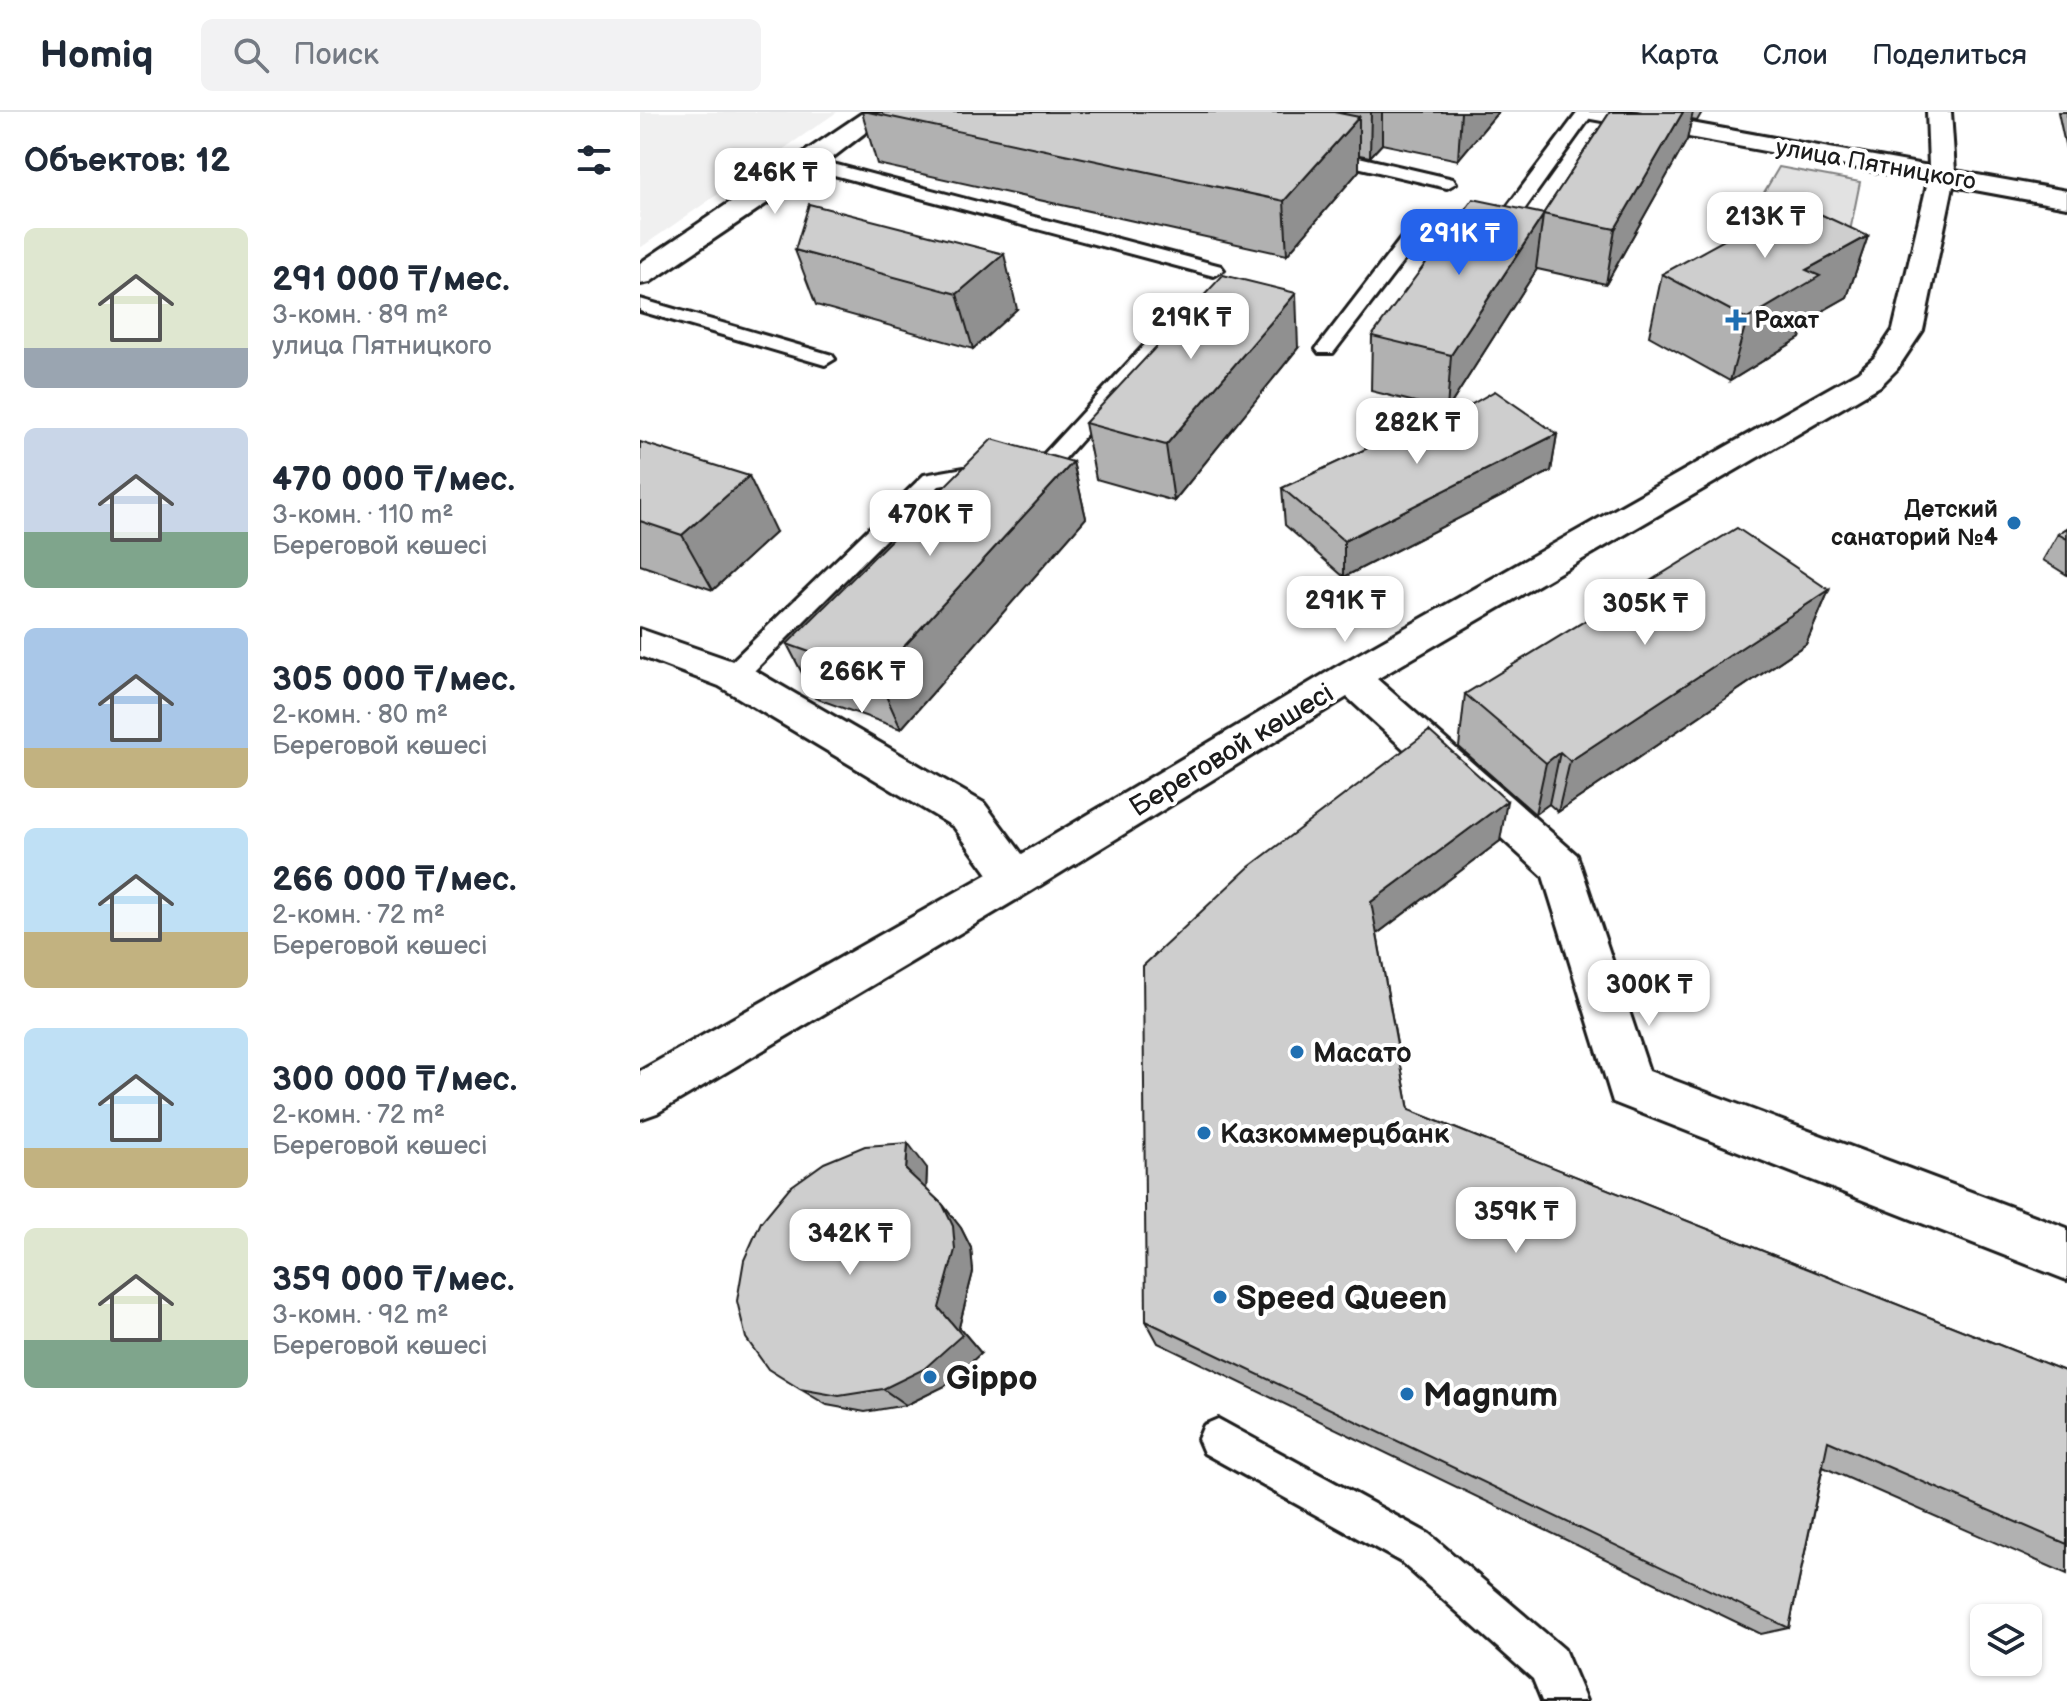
<!DOCTYPE html>
<html lang="ru">
<meta charset="utf-8">
<style>
body{margin:0;font-family:"Balsamiq Sans",sans-serif;background:#f2f2f3;color:#1f2937;height:100vh;display:flex;flex-direction:column;font-size:30px;white-space:nowrap}
*{box-sizing:border-box;margin:0}
p{font-size:26px;color:#747a83}
.icon{flex:none;width:44px;height:44px;fill:none;stroke:currentColor;stroke-width:2;stroke-linecap:round;stroke-linejoin:round}
.map{position:relative;flex:1;overflow:hidden}
.panel{display:flex;flex-direction:column;background:#fff;width:640px}
.panel>*{flex:none}
.tools{position:absolute;left:1330px;top:1492px;display:grid;gap:16px}
.tools a{display:grid;place-items:center;width:72px;height:72px;border-radius:12px;background:#fff;box-shadow:0 2px 6px #0004;font-size:40px}
.price{position:absolute;translate:-50% -68px;padding:0 18px;border-radius:16px;background:#fff;color:#222;font-size:26px;line-height:52px;filter:drop-shadow(0 2px 4px #0008)}
.price::after{content:'';position:absolute;left:50%;top:48px;width:24px;height:18px;margin-left:-12px;background:inherit;clip-path:polygon(0 0,100% 0,50% 100%)}
.price.selected{background:#2563eb;color:#fff}
ul{padding:0;list-style:none}
li{display:flex;align-items:center;gap:24px;height:200px;padding:0 24px}
li span{display:grid;place-items:center;flex:none;width:224px;height:160px;border-radius:12px;color:#555}
li>.icon{margin-inline-start:auto}
span .icon{width:96px;height:96px;fill:#fffc;stroke-width:1}
li b{font-size:34px}
h2{display:flex;justify-content:space-between;align-items:center;height:96px;padding:0 24px;font-size:34px}
header{display:flex;align-items:center;gap:48px;box-sizing:border-box;height:112px;padding:0 40px;background:#fff;border-bottom:2px solid #e0e1e3}
header strong{font-size:38px}
nav{display:flex;gap:44px;margin-inline-start:auto;font-size:28px}
.search{width:560px;height:72px;background:#f2f2f3;display:flex;align-items:center;gap:20px;box-sizing:border-box;padding:0 28px;border-radius:12px;color:#747a83;font-size:30px}
main{display:flex;flex:1;min-height:0}
.map>svg:first-child{display:block}
.built{fill:#f0f0f0}
.green{fill:#e2e2e2;stroke:#7f7f7f;stroke-width:2}
.lines{fill:none;stroke-linecap:round;stroke-linejoin:round}
.lane-casing{stroke:#1c1c1c;stroke-width:6}
.street-casing{stroke:#1c1c1c;stroke-width:6}
.lane{fill:#fff;fill-rule:evenodd}
.street{fill:#fff;fill-rule:evenodd}
.wall{fill:#b1b1b1;stroke:#1c1c1c;stroke-width:2}
.shaded-wall{fill:#909090;stroke:#1c1c1c;stroke-width:2}
.building{fill:#cecece;stroke:#1c1c1c;stroke-width:2}
.poi-dot{fill:#1f6fb2;stroke:#fff;stroke-width:3}
.labels{text-anchor:middle;stroke-width:8;stroke-linejoin:round;paint-order:stroke}
.far-street-label{font-size:24px;fill:#1c1c1c;stroke:#fff}
.far-poi-label{font-size:24px;font-weight:bold;fill:#1c1c1c;stroke:#fff;text-anchor:start}
.street-label{font-size:28px;fill:#1c1c1c;stroke:#fff}
.poi-label{font-size:28px;font-weight:bold;fill:#1c1c1c;stroke:#fff;text-anchor:start}
.near-poi-label{font-size:34px;font-weight:bold;fill:#1c1c1c;stroke:#fff;text-anchor:start}
</style>
<header>
<strong>Homiq</strong>
<div class="search"><svg class="icon" aria-label="search" viewBox="0 0 24 24"><circle cx="10" cy="10" r="6"/><path d="M15 15l6 6"/></svg>Поиск</div>
<nav><a>Карта</a><a>Слои</a><a>Поделиться</a></nav>
</header>
<main>
<section class="panel">
<h2>Объектов: 12<svg class="icon" aria-label="filters" viewBox="0 0 24 24"><path d="M4 7h16M4 17h16"/><circle cx="9" cy="7" r="2"/><circle cx="15" cy="17" r="2"/></svg></h2>
<ul>
<li><span style="background:linear-gradient(#dfe7d0 75%,#9aa5b1 0)"><svg class="icon" aria-label="home" viewBox="0 0 24 24"><path d="M3 11l9-7 9 7M6 9v11h12V9"/></svg></span><div><b>291 000 ₸/мес.</b><p>3-комн. · 89 m²</p><p>улица Пятницкого</p></div></li>
<li><span style="background:linear-gradient(#c9d6e8 65%,#7fa58c 0)"><svg class="icon" aria-label="home" viewBox="0 0 24 24"><path d="M3 11l9-7 9 7M6 9v11h12V9"/></svg></span><div><b>470 000 ₸/мес.</b><p>3-комн. · 110 m²</p><p>Береговой көшесі</p></div></li>
<li><span style="background:linear-gradient(#a9c7e8 75%,#c2b280 0)"><svg class="icon" aria-label="home" viewBox="0 0 24 24"><path d="M3 11l9-7 9 7M6 9v11h12V9"/></svg></span><div><b>305 000 ₸/мес.</b><p>2-комн. · 80 m²</p><p>Береговой көшесі</p></div></li>
<li><span style="background:linear-gradient(#bfe0f5 65%,#c2b280 0)"><svg class="icon" aria-label="home" viewBox="0 0 24 24"><path d="M3 11l9-7 9 7M6 9v11h12V9"/></svg></span><div><b>266 000 ₸/мес.</b><p>2-комн. · 72 m²</p><p>Береговой көшесі</p></div></li>
<li><span style="background:linear-gradient(#bfe0f5 75%,#c2b280 0)"><svg class="icon" aria-label="home" viewBox="0 0 24 24"><path d="M3 11l9-7 9 7M6 9v11h12V9"/></svg></span><div><b>300 000 ₸/мес.</b><p>2-комн. · 72 m²</p><p>Береговой көшесі</p></div></li>
<li><span style="background:linear-gradient(#dfe7d0 70%,#7fa58c 0)"><svg class="icon" aria-label="home" viewBox="0 0 24 24"><path d="M3 11l9-7 9 7M6 9v11h12V9"/></svg></span><div><b>359 000 ₸/мес.</b><p>3-комн. · 92 m²</p><p>Береговой көшесі</p></div></li>
</ul>
</section>
<div class="map">
<svg width="1427" height="1589" viewBox="0 0 1427 1589">
<rect width="100%" height="100%" fill="#fff"/>
<filter id="ink" filterUnits="userSpaceOnUse"><feTurbulence type="fractalNoise" baseFrequency=".0125" numOctaves="2"/><feDisplacementMap in="SourceGraphic" scale="16" xChannelSelector="R" yChannelSelector="G"/><feConvolveMatrix kernelMatrix="1 2 1 2 8 2 1 2 1" color-interpolation-filters="sRGB"/></filter>
<g filter="url(#ink)">
<path class="built" d="M 0,0 L 197,0 L 0,136 Z"/>
<path class="green" d="M 1139,55 L 1220,70 L 1206,139 L 1106,111 Z"/>
<g class="lines">
<defs>
<g id="lane">
<path d="M 938,0 L 954,0 L 871,116 L 785,121 L 693,241 L 679,241 L 676,237 L 679,233 L 772,112 L 858,107 Z"/>
<path d="M 680,36 L 813,67 L 816,71 L 807,76 L 674,45 L 671,41 L 674,37 Z"/>
<path d="M 170,46 L 581,154 L 584,158 L 574,164 L 164,55 L 161,51 L 164,47 Z"/>
<path d="M 0,187 L 192,243 L 195,247 L 185,253 L 0,199 Z"/>
<path d="M 517,225 L 524,227 L 527,231 L 524,235 L 419,353 L 299,374 L 102,571 L 93,573 L 84,571 L 80,564 L 84,557 L 284,363 L 404,342 L 510,227 Z"/>
<path d="M 578,1307 L 789,1422 L 924,1537 L 946,1589 L 902,1589 L 893,1567 L 761,1450 L 564,1341 L 558,1327 L 564,1313 Z"/>
</g>
<g id="street">
<path d="M 224,0 L 252,0 L 179,56 L 10,170 L 0,172 L 0,151 Z"/>
<path d="M 939,0 L 991,0 L 1289,54 L 1287,0 L 1311,0 L 1315,59 L 1427,79 L 1427,95 L 1313,74 L 1283,218 L 1257,257 L 1240,274 L 737,567 L 937,743 L 1009,959 L 1427,1116 L 1427,1168 L 973,990 L 903,764 L 707,585 L 391,779 L 17,1001 L 0,1007 L 0,959 L 348,762 L 314,715 L 79,574 L 0,544 L 0,517 L 107,554 L 344,691 L 382,742 L 696,555 L 1218,260 L 1235,245 L 1253,218 L 1288,69 L 951,7 L 942,5 Z"/>
</g>
</defs>
<use href="#lane" class="lane-casing"/>
<use href="#street" class="street-casing"/>
<use href="#lane" class="lane"/>
<use href="#street" class="street"/>
</g>
<g class="wall">
<path d="M 222,0 L 858,0 L 818,48 L 742,32 L 730,45 L 719,43 L 719,59 L 647,143 L 237,52 Z"/>
<path d="M 970,0 L 1062,0 L 1057,9 L 1051,8 L 1047,28 L 966,172 L 897,157 L 807,298 L 731,279 L 732,224 L 903,102 Z"/>
<path d="M 1418,0 L 1427,0 L 1427,37 L 1426,37 Z"/>
<path d="M 1228,124 L 1207,185 L 1165,209 L 1160,226 L 1090,269 L 1009,224 L 1022,162 Z"/>
<path d="M 155,138 L 377,197 L 333,237 L 176,193 Z"/>
<path d="M 658,236 L 534,389 L 456,367 L 445,311 Z"/>
<path d="M 775,314 L 774,325 L 917,322 L 911,359 L 704,465 L 645,413 L 642,376 Z"/>
<path d="M 0,330 L 136,420 L 73,478 L 0,453 Z"/>
<path d="M 433,350 L 446,406 L 261,617 L 175,586 L 147,532 Z"/>
<path d="M 1427,416 L 1427,463 L 1403,448 L 1418,422 Z"/>
<path d="M 1189,478 L 1166,532 L 918,700 L 909,692 L 895,702 L 819,635 L 825,582 Z"/>
<path d="M 789,619 L 860,729 L 737,822 L 769,998 L 1427,1260 L 1427,1462 L 1183,1355 L 1149,1516 L 1121,1522 L 518,1231 L 506,1209 Z"/>
<path d="M 287,1056 L 286,1077 L 303,1093 L 321,1116 L 331,1136 L 333,1160 L 319,1215 L 341,1241 L 305,1274 L 266,1293 L 225,1300 L 187,1293 L 160,1277 Z"/>
</g>
<g class="shaded-wall">
<path d="M 731,0 L 742,0 L 742,32 L 730,45 Z"/>
<path d="M 821,0 L 858,0 L 818,48 Z"/>
<path d="M 1043,0 L 1053,0 L 1047,28 L 966,172 L 975,117 Z"/>
<path d="M 719,5 L 719,59 L 647,143 L 644,89 Z"/>
<path d="M 903,104 L 896,156 L 897,157 L 807,298 L 811,243 Z"/>
<path d="M 1228,124 L 1207,185 L 1165,209 L 1160,226 L 1090,269 L 1107,207 L 1166,158 Z"/>
<path d="M 364,142 L 377,197 L 333,237 L 317,182 Z"/>
<path d="M 656,181 L 658,236 L 534,389 L 526,333 Z"/>
<path d="M 775,314 L 773,351 L 764,331 Z"/>
<path d="M 917,322 L 911,359 L 704,465 L 704,429 Z"/>
<path d="M 433,350 L 446,406 L 261,617 L 237,564 Z"/>
<path d="M 109,364 L 136,420 L 73,478 L 42,423 Z"/>
<path d="M 1189,478 L 1166,532 L 918,700 L 930,649 Z"/>
<path d="M 920,640 L 909,692 L 895,702 L 906,651 Z"/>
<path d="M 867,689 L 860,729 L 730,827 L 731,790 Z"/>
<path d="M 268,1031 L 287,1056 L 286,1082 L 266,1058 Z"/>
<path d="M 303,1093 L 321,1116 L 331,1136 L 333,1160 L 319,1215 L 341,1241 L 305,1274 L 266,1293 L 243,1277 L 299,1196 Z"/>
</g>
<g class="building">
<path d="M 228,0 L 694,0 L 719,5 L 644,89 Z"/>
<path d="M 970,0 L 1043,0 L 975,117 L 903,102 Z"/>
<path d="M 833,87 L 904,102 L 811,243 L 732,224 Z"/>
<path d="M 1154,90 L 1228,124 L 1166,158 L 1180,164 L 1107,207 L 1022,162 Z"/>
<path d="M 169,92 L 364,142 L 317,182 L 155,138 Z"/>
<path d="M 583,163 L 656,181 L 526,333 L 445,311 Z"/>
<path d="M 855,279 L 917,322 L 704,429 L 642,376 L 775,314 L 764,331 Z"/>
<path d="M 352,327 L 433,350 L 237,564 L 147,532 Z"/>
<path d="M 0,330 L 109,364 L 42,423 L 0,409 Z"/>
<path d="M 1097,416 L 1189,478 L 930,649 L 920,640 L 906,651 L 825,582 Z"/>
<path d="M 1427,416 L 1427,427 L 1418,422 Z"/>
<path d="M 789,619 L 867,689 L 731,790 L 769,998 L 1427,1260 L 1427,1432 L 1188,1329 L 1149,1516 L 506,1209 L 503,854 L 609,755 Z"/>
<path d="M 268,1031 L 266,1058 L 303,1093 L 313,1114 L 315,1138 L 299,1196 L 322,1223 L 284,1257 L 243,1277 L 199,1284 L 160,1277 L 128,1257 L 106,1226 L 97,1189 L 104,1148 L 121,1110 L 149,1076 L 184,1051 L 225,1034 Z"/>
</g>
</g>
<g class="poi-dot">
<path d="M1092 196h8v8h8v8h-8v8h-8v-8h-8v-8h8z"/>
<circle cx="1374" cy="411" r="8"/>
<circle cx="657" cy="940" r="8"/>
<circle cx="564" cy="1021" r="8"/>
<circle cx="580" cy="1185" r="8"/>
<circle cx="290" cy="1265" r="8"/>
<circle cx="767" cy="1282" r="8"/>
</g>
<g class="labels">
<g class="far-street-label">
<text transform="translate(1236 52) rotate(10)" y="8">улица Пятницкого</text>
</g>
<g class="far-poi-label">
<text x="1114" y="216">Рахат</text>
<text x="1358" y="405" text-anchor="end">Детский<tspan x="1358" dy="28">санаторий №4</tspan></text>
</g>
<g class="street-label">
<text transform="translate(591 637) rotate(-31)" y="10">Береговой көшесі</text>
</g>
<g class="poi-label">
<text x="673" y="950">Масато</text>
<text x="580" y="1031">Казкоммерцбанк</text>
</g>
<g class="near-poi-label">
<text x="596" y="1197">Speed Queen</text>
<text x="306" y="1277">Gippo</text>
<text x="783" y="1294">Magnum</text>
</g>
</g>
</svg>
<div class="tools">
<a><svg class="icon" aria-label="layers" viewBox="0 0 24 24"><path d="M12 4l9 5-9 5-9-5zM3 14l9 5 9-5"/></svg></a>
</div>
<b class="price" style="left:135px;top:104px">246K ₸</b>
<b class="price" style="left:1125px;top:148px">213K ₸</b>
<b class="price selected" style="left:819px;top:165px">291K ₸</b>
<b class="price" style="left:551px;top:249px">219K ₸</b>
<b class="price" style="left:777px;top:354px">282K ₸</b>
<b class="price" style="left:290px;top:446px">470K ₸</b>
<b class="price" style="left:705px;top:532px">291K ₸</b>
<b class="price" style="left:1005px;top:535px">305K ₸</b>
<b class="price" style="left:222px;top:603px">266K ₸</b>
<b class="price" style="left:1009px;top:916px">300K ₸</b>
<b class="price" style="left:876px;top:1143px">359K ₸</b>
<b class="price" style="left:210px;top:1165px">342K ₸</b>
</div>
</main>
